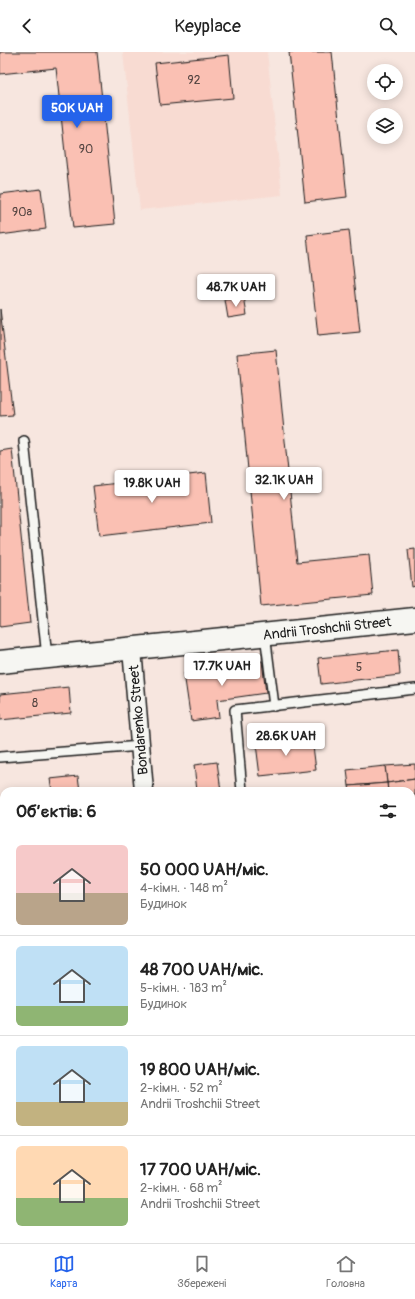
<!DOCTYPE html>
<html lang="uk">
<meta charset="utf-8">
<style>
body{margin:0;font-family:Pangolin,sans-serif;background:#f2f2f2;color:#222;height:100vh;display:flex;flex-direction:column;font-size:15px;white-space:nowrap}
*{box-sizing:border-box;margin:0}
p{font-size:13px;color:#767676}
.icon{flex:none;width:22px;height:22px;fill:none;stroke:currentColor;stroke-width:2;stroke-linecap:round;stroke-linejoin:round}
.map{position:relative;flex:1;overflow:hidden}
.side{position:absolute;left:0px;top:735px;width:415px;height:456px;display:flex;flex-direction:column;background:#fff;border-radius:12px 12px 0 0;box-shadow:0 2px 10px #0003}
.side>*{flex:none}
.controls{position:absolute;left:367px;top:12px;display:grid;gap:8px}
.controls a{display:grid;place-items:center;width:36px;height:36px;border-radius:50%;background:#fff;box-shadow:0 2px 10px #0003;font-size:20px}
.price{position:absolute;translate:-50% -34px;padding:0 9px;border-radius:4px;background:#fff;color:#222;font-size:13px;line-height:26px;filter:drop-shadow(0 1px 2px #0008)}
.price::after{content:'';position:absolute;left:50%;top:24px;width:12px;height:9px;margin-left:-6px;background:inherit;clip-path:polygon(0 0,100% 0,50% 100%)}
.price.selected{background:#2563eb;color:#fff}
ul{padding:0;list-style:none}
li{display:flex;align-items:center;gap:12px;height:100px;padding:0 16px}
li+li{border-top:1px solid #e0e0e0}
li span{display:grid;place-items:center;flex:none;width:112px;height:80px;border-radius:6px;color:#555}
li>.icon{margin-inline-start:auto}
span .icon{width:48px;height:48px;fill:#fffc;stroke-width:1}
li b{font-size:17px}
h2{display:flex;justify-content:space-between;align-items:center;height:48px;padding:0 16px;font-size:17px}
header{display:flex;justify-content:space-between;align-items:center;height:52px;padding:0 16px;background:#fff;font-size:18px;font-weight:600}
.menu{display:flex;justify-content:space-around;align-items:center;height:56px;border-top:1px solid #e0e0e0;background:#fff;font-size:11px;color:#767676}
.menu a{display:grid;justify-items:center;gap:2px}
.menu .selected{color:#2563eb}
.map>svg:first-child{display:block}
.built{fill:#f8dbd2}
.building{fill:#fac0b3;stroke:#1c1c1c}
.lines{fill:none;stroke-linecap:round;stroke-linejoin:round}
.lane-casing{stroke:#1c1c1c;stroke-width:12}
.street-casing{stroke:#1c1c1c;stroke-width:21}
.secondary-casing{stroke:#1c1c1c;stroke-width:25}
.lane{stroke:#f6f6f2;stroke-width:9}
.street{stroke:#f6f6f2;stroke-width:18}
.secondary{stroke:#f6f6f2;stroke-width:22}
.labels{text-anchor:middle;stroke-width:3;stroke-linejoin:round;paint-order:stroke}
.number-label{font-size:12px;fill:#544542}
.street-label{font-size:14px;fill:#1c1c1c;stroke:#f6f6f2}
</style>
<header><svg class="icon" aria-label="back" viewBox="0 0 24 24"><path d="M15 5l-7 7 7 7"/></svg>Keyplace<svg class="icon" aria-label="search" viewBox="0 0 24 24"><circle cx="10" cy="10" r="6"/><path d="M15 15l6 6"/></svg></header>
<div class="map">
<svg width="415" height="1191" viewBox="0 0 415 1191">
<rect width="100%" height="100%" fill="#f7e6df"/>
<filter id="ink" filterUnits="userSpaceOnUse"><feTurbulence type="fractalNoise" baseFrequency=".025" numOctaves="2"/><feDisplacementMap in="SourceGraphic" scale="8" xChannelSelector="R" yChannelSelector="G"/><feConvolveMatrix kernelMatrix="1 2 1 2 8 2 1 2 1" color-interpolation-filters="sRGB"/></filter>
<g filter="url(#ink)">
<path class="built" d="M 123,0 L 267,0 L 282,143 L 140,158 Z"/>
<g class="building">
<path d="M 0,0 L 97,0 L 115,172 L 73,176 L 56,16 L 0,22 Z"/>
<path d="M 289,0 L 332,0 L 347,145 L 305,150 Z"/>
<path d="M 229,3 L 233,46 L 160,53 L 155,11 Z"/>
<path d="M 41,137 L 46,177 L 0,183 L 0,142 Z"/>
<path d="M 349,178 L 360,280 L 318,284 L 307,183 Z"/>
<path d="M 244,245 L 247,263 L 228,266 L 225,248 Z"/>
<path d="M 0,257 L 13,363 L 0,364 Z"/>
<path d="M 276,298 L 297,510 L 369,503 L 373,543 L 261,554 L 237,302 Z"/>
<path d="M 12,397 L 30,571 L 0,575 L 0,399 Z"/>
<path d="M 206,421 L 211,471 L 99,484 L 93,434 Z"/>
<path d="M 415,497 L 415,534 L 412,535 L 408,498 Z"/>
<path d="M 398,598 L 400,623 L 321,632 L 318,606 Z"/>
<path d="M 262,609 L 266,641 L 217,648 L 219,665 L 191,669 L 184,621 Z"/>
<path d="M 69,635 L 71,661 L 0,668 L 0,642 Z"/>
<path d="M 312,686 L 316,718 L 260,724 L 256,692 Z"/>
<path d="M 217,710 L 221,739 L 197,739 L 194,713 Z"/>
<path d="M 415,712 L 415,727 L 387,731 L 385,714 Z"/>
<path d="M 385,714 L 387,731 L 349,734 L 347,718 Z"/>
<path d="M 78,724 L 80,739 L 52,739 L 50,727 Z"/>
<path d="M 415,727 L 415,743 L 411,743 L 411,739 L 388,739 L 387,731 Z"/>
<path d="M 387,731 L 388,739 L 350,739 L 349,734 Z"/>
<path d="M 411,834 L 415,834 L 415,848 L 411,849 Z"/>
<path d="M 415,848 L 415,863 L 411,864 L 411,849 Z"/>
<path d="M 411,956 L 415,956 L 415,970 L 413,970 Z"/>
<path d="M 411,956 L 413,970 L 411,970 Z"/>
<path d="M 411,970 L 413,970 L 414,985 L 411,985 Z"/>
<path d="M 413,970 L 415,970 L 415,985 L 414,985 Z"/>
<path d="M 415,1077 L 415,1106 L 411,1107 L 411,1078 Z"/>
</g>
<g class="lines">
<defs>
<g id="lane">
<path d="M 24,389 L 47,605"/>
<path d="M 265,582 L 274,654"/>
<path d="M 0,705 L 141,694"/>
<path d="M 242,739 L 235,658 L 415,637"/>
<path d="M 411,786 L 415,786"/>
<path d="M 0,836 L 4,836"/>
<path d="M 411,1150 L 415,1150"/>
<path d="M 348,1187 L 349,1191"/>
<path d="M 48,1191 L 87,1187"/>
</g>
<g id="street">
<path d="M 132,597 L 144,739"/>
<path d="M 411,1037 L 415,1036"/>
<path d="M 0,1085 L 4,1085"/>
<path d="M 185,1187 L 185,1191"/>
</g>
<path id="secondary" d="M 0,610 L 415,567"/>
</defs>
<use href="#lane" class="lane-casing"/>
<use href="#street" class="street-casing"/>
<use href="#secondary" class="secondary-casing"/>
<use href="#lane" class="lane"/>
<use href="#street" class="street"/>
<use href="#secondary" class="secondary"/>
</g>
</g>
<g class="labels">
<g class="number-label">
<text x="194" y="32">92</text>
<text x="86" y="101">90</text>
<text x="22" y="164">90а</text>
<text x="359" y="619">5</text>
<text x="35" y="655">8</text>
</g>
<g class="street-label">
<text transform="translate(327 576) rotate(-6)" y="5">Andrii Troshchii Street</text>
<text transform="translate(138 668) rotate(-95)" y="5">Bondarenko Street</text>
</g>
</g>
</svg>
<div class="controls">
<a><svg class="icon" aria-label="locate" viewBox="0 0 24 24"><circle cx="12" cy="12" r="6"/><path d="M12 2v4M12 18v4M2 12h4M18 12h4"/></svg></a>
<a><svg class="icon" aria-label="layers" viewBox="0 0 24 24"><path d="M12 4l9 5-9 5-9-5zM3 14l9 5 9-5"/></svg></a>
</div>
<b class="price selected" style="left:77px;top:77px">50K UAH</b>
<b class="price" style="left:236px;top:256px">48.7K UAH</b>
<b class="price" style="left:284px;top:449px">32.1K UAH</b>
<b class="price" style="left:152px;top:452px">19.8K UAH</b>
<b class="price" style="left:222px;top:635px">17.7K UAH</b>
<b class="price" style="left:286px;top:705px">28.6K UAH</b>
<section class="side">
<h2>Об’єктів: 6<svg class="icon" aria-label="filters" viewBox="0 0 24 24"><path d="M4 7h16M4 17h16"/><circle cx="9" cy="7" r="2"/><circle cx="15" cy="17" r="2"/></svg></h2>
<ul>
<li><span style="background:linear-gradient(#f6c9c9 60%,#b9a48a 0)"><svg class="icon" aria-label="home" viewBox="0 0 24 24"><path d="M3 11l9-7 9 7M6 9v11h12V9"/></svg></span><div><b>50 000 UAH/міс.</b><p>4-кімн. · 148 m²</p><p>Будинок</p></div></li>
<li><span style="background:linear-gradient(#bfe0f5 75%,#8fb573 0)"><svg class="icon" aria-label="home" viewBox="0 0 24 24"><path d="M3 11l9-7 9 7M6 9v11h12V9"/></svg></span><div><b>48 700 UAH/міс.</b><p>5-кімн. · 183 m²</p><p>Будинок</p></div></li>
<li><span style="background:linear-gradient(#bfe0f5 70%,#c2b280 0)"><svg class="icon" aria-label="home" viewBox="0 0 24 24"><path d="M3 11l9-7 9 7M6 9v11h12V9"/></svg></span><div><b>19 800 UAH/міс.</b><p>2-кімн. · 52 m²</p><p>Andrii Troshchii Street</p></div></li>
<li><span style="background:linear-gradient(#ffd9b3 65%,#8fb573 0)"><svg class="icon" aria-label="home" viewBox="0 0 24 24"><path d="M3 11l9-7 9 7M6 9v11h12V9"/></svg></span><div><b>17 700 UAH/міс.</b><p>2-кімн. · 68 m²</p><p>Andrii Troshchii Street</p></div></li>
</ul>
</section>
</div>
<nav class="menu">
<a class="selected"><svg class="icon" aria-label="map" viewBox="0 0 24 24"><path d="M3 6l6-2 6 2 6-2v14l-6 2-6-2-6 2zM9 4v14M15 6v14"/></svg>Карта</a>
<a><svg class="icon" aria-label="saved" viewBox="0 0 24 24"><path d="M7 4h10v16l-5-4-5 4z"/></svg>Збережені</a>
<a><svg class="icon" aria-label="home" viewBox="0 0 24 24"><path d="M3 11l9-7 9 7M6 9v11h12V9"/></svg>Головна</a>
</nav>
